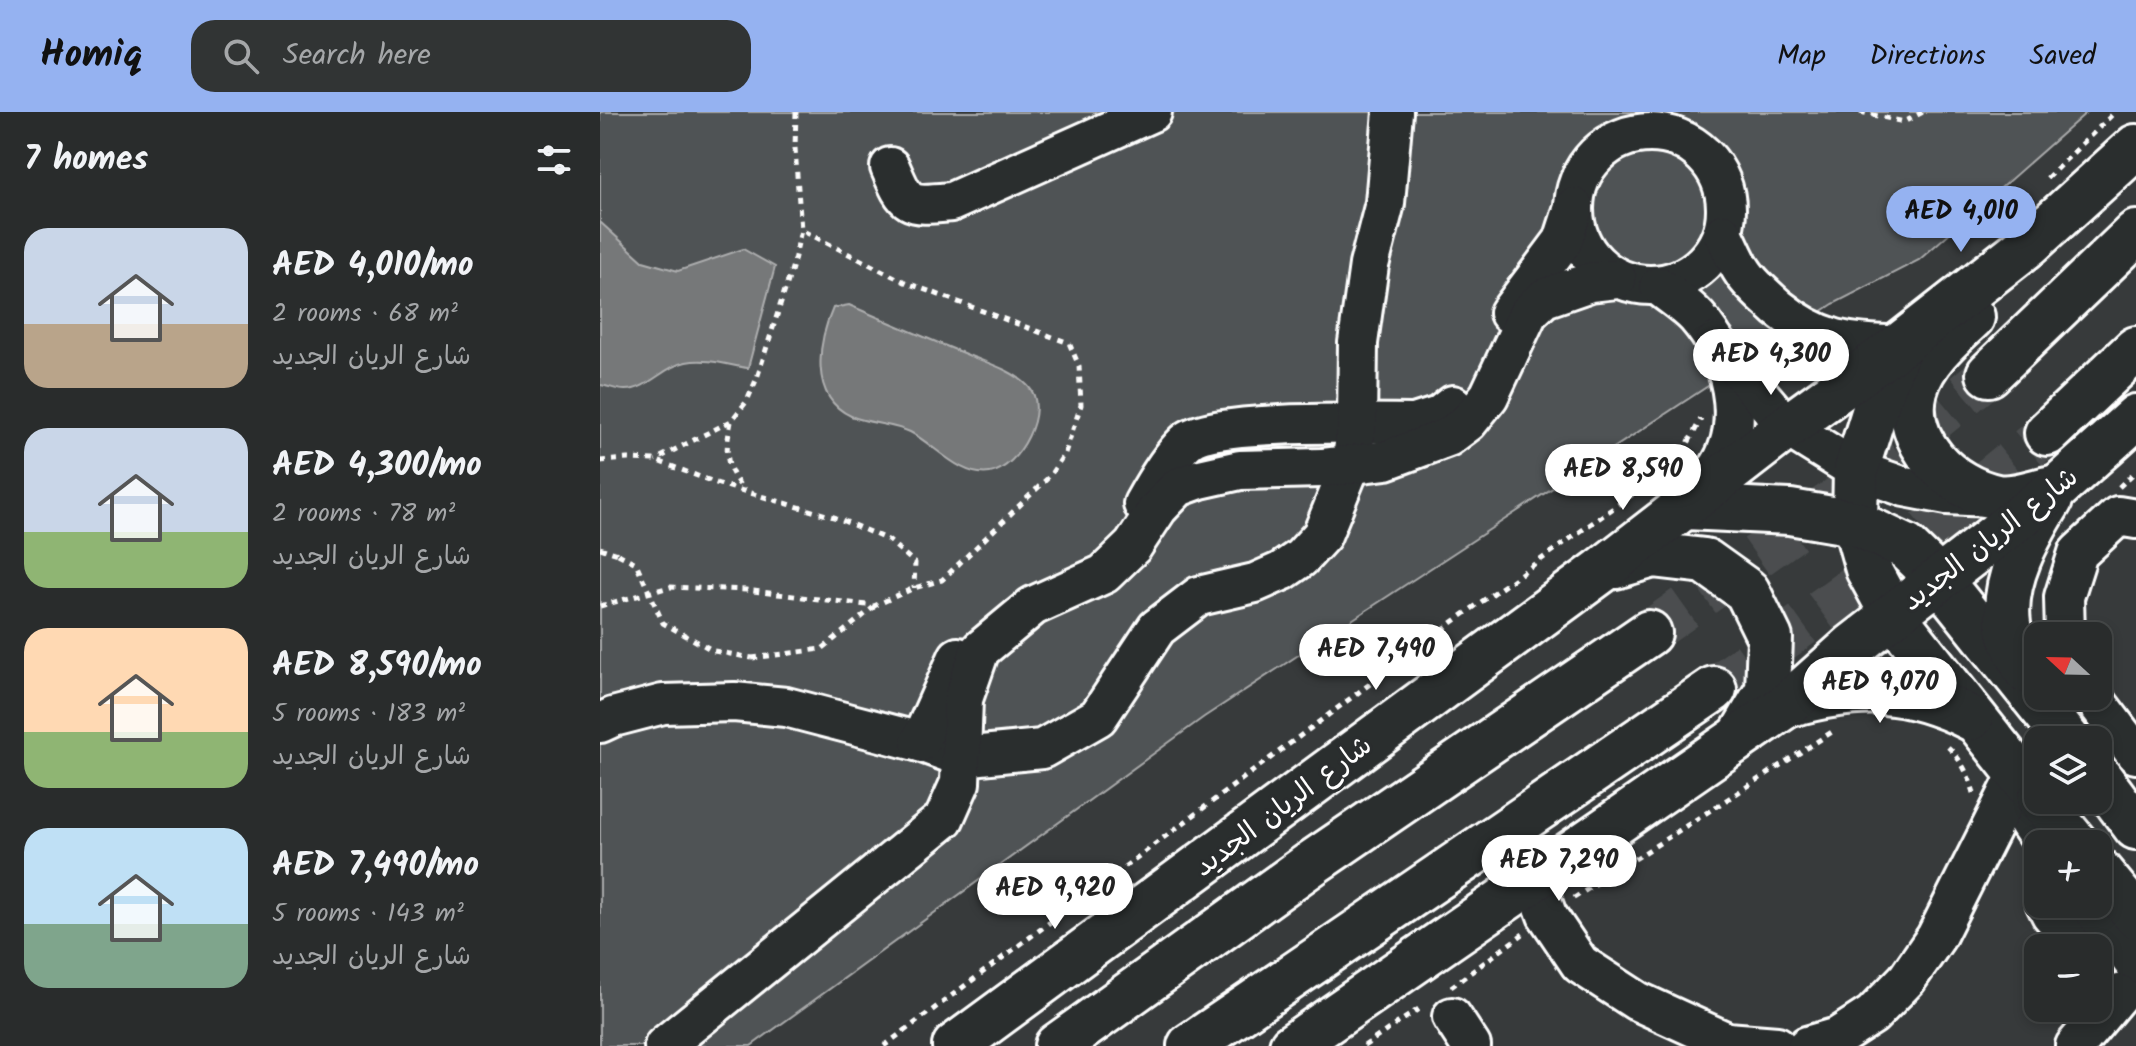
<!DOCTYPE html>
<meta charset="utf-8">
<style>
body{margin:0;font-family:Kalam,"Playpen Sans Arabic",sans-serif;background:#313434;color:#f1f3f6;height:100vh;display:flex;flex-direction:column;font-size:30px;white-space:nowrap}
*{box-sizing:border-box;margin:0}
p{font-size:26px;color:#a5a7a9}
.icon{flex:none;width:44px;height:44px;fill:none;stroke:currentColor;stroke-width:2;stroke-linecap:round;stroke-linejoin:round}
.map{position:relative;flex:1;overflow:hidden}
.details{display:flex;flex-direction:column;background:#292c2c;width:600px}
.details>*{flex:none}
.needle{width:52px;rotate:292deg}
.buttons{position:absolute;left:1424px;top:510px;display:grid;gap:16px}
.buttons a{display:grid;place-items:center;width:88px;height:88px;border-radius:16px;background:#292c2c;box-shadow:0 4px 12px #0003,0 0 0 2px #454848;font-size:40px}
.price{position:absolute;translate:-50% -68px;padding:0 18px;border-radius:28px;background:#fff;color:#222;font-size:26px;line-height:52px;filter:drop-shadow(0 2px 4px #0008)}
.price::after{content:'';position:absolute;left:50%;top:48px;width:24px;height:18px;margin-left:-12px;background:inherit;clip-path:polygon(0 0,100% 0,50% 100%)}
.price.selected{background:#95b2f1;color:#111}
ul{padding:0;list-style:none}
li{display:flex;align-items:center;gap:24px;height:200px;padding:0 24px}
li span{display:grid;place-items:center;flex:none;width:224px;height:160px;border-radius:24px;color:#555}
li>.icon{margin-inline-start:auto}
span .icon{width:96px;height:96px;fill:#fffc;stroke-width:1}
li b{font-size:34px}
h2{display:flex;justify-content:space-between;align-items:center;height:96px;padding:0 24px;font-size:34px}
header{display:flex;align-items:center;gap:48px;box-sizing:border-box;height:112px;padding:0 40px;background:#95b2f1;color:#111}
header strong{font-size:38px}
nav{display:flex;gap:44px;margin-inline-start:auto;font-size:28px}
.search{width:560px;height:72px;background:#313434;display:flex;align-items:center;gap:20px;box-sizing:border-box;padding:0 28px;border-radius:24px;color:#a5a7a9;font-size:30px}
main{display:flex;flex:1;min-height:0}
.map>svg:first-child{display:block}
.green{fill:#505354;stroke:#a8a9aa;stroke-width:2}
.water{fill:#767879;stroke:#adaeaf;stroke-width:2}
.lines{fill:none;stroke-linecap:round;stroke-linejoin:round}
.highway-tunnel{stroke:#4b4e4f;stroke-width:44;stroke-dasharray:44 22;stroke-linecap:butt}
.minor-casing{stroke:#fff;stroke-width:44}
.major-casing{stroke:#fff;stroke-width:50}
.highway-casing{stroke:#fff;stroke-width:50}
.path{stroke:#fff;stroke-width:5;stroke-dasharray:6 6;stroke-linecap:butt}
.minor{stroke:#2a2d2e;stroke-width:38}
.major{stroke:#2a2d2e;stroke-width:44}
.highway{stroke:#2a2d2e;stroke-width:44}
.path-bridge{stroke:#fff;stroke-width:5;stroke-dasharray:6 6;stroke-linecap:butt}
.labels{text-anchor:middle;stroke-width:6;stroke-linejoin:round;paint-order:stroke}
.street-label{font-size:28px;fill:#fff;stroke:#2a2d2e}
</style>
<header>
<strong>Homiq</strong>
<div class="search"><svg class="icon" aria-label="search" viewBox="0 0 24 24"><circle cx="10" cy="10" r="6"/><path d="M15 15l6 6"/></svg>Search here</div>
<nav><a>Map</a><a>Directions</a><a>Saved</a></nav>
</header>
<main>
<section class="details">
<h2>7 homes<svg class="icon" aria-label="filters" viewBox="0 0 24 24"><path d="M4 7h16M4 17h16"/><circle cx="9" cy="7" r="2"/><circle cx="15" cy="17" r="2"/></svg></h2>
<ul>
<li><span style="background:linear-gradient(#c9d6e8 60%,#b9a48a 0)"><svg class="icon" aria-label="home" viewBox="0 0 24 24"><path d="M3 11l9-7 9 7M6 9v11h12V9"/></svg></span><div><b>AED 4,010/mo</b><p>2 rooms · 68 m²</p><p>شارع الريان الجديد</p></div></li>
<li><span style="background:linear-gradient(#c9d6e8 65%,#8fb573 0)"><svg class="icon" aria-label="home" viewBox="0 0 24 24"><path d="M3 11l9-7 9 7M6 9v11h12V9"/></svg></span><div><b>AED 4,300/mo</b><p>2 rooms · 78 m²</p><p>شارع الريان الجديد</p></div></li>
<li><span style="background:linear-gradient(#ffd9b3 65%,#8fb573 0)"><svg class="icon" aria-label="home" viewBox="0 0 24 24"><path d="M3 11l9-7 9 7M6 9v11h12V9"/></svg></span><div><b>AED 8,590/mo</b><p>5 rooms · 183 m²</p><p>شارع الريان الجديد</p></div></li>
<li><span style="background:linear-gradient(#bfe0f5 60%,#7fa58c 0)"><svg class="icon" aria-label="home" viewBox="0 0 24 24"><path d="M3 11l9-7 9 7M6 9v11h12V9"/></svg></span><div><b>AED 7,490/mo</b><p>5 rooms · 143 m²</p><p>شارع الريان الجديد</p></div></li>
</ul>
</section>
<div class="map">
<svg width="1536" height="934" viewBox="0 0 1536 934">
<rect width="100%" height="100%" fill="#373a3b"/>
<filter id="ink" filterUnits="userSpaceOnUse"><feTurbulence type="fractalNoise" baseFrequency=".0125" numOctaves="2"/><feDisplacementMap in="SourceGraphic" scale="16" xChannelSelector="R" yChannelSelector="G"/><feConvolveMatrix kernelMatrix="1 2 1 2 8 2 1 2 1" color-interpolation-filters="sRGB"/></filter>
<g filter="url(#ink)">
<path class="green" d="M 0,0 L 1487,0 L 1319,148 L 1233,192 L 604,605 L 151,934 L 0,934 Z"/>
<g class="water">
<path d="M 0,110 L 43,149 L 78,159 L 143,137 L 175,155 L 148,256 C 128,253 107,246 86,250 C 64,254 48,278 25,278 C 17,278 8,274 0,273 Z"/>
<path d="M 249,193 C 289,210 328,227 368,243 C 387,251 413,258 428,274 C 451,297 419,356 390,361 C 361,366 334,332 310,320 C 291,311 269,312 251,304 C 209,285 218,230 233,196 Z"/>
</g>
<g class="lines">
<g class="highway-tunnel">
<path d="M 1049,521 L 1243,383 L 1389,262"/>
<path d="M 1114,577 L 1286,452 L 1447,321"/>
</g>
<defs>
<g id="minor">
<circle cx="1050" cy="97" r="76"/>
<path d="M 290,55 C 307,95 308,94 351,90 L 552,0"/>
<path d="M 1123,121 C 1130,134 1135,149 1143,160 C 1152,174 1166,185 1178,196 C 1219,229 1249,233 1300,233"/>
<path d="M 1059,174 C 1071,184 1086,193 1097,205 C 1131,244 1148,309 1119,355 C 1113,363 1105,371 1099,379"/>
<path d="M 909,201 L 963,129 L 974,95"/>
<path d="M 1115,230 L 1187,315 L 1256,358 L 1305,375 L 1347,383 L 1389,385"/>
<path d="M 543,392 C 554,372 569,346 586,330 C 610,307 773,312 814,312 L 839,304 L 853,293"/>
<path d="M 1465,524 L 1464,485 L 1478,441 L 1518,404 L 1536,407"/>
<path d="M 1492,584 L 1536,642"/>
<path d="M 0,611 L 13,605 L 63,592 L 134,590 L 186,595 L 320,630 L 361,645 L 442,637 L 498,605 L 557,516 L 599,484 L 655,471 L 682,459 L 701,446 L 722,423 L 751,352 L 757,313 L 758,231 L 769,153 L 785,91 L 793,0"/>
<path d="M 320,630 L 358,545"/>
<path d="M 1420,664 C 1414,693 1427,710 1444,732"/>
<path d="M 934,767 L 947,803 L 980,852 L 1037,889 L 1127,930 L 1177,934"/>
<path d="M 1446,792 L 1451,802 L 1480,836"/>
<path d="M 1489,792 L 1536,854"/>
<path d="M 852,905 L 871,934"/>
<path d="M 64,934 L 344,707 L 360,671 L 363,587 L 380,538 L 433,494 L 504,462 L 533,434 L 558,396 L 578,375 L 600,367 L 640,358 L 722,356 L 786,348 L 848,325 L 868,310 L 889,284 L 928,201 L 944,186 L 990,170 L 1017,167"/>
<path d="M 1207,934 L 1238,925 L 1272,903 L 1307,867 L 1336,825 L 1418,662"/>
<path d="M 1475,934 L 1519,882"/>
</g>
<g id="major">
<path d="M 1372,205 C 1350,225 1323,248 1315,278 C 1302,330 1350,376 1397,385 C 1413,388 1436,379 1452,376"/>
<path d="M 1300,233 L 1277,291 L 1256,358 L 1255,411 L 1268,457 L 1293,503 L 1438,686"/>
<path d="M 1086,395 L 1190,400 L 1255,411 L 1306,435 L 1338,466 L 1468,628"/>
<path d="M 1015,454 L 1053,443 L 1105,449 L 1147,479 L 1170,526 L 1168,578 L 1142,622"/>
<path d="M 1426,559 C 1419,544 1410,528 1408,512 C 1402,468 1428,424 1450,388"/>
<path d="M 1190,592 C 1260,573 1306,574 1371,606"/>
<path d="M 1498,664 L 1536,715"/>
<path d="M 1440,688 L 1476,732"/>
<path d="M 1498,758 L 1536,804"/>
<path d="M 355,934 L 1001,459 L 1187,315 L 1300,233 L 1429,132 L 1536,35"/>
<path d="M 692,934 L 1188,592 L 1253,534 L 1457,376 L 1536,305"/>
</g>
<g id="highway">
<path d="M 1389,262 L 1536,121"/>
<path d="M 1447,321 L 1536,237"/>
<path d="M 457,934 L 715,749 L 1049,521"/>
<path d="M 590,934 L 1114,577"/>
</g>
</defs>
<use href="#minor" class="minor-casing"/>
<use href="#major" class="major-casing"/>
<use href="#highway" class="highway-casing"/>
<g class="path">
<path d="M 196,0 L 195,36 L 201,118"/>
<path d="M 1260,0 L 1304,10 L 1323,0"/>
<path d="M 1447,66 L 1515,0"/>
<path d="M 131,310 C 125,339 124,355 144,378"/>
<path d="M 0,349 L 28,347 L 55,348 L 119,372 L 237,406 L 288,428 L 315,451 L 314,476"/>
<path d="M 1519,375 L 1536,359"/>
<path d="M 0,436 L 18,442"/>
<path d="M 0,494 L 70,475 L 146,478 L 274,494 L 314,476 L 342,468 L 449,365 L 465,341 L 481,293 L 479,254 L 469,231 L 307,171 L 201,118 L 193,153 L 157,266 L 147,289 L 131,309 L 55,348"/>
<path d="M 152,546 L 222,537 L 274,495"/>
<path d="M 1348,635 C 1361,647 1369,664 1374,681"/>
<path d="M 974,786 L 1235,618"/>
<path d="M 851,875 L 923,822"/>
<path d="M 284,934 L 853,510 L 1078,350 L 1101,307"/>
<path d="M 764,934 L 823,894"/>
</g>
<use href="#minor" class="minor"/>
<use href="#major" class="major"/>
<use href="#highway" class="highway"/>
<path class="path-bridge" d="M 18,442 L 36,451 L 63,511 L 114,539 L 152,546"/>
</g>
</g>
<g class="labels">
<g class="street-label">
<text transform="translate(1389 426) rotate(-38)" y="10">شارع الريان الجديد</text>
<text transform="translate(682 693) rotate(-37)" y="10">شارع الريان الجديد</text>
</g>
</g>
</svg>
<div class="buttons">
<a><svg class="needle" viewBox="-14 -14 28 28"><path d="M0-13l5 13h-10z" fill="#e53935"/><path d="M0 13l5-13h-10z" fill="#a5a7a9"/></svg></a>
<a><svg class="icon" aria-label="layers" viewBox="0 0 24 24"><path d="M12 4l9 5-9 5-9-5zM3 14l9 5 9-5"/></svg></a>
<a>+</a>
<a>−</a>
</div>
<b class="price selected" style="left:1361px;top:142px">AED 4,010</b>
<b class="price" style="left:1171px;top:285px">AED 4,300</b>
<b class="price" style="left:1023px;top:400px">AED 8,590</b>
<b class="price" style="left:776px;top:580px">AED 7,490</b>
<b class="price" style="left:1280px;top:613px">AED 9,070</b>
<b class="price" style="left:959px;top:791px">AED 7,290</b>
<b class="price" style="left:455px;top:819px">AED 9,920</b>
</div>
</main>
